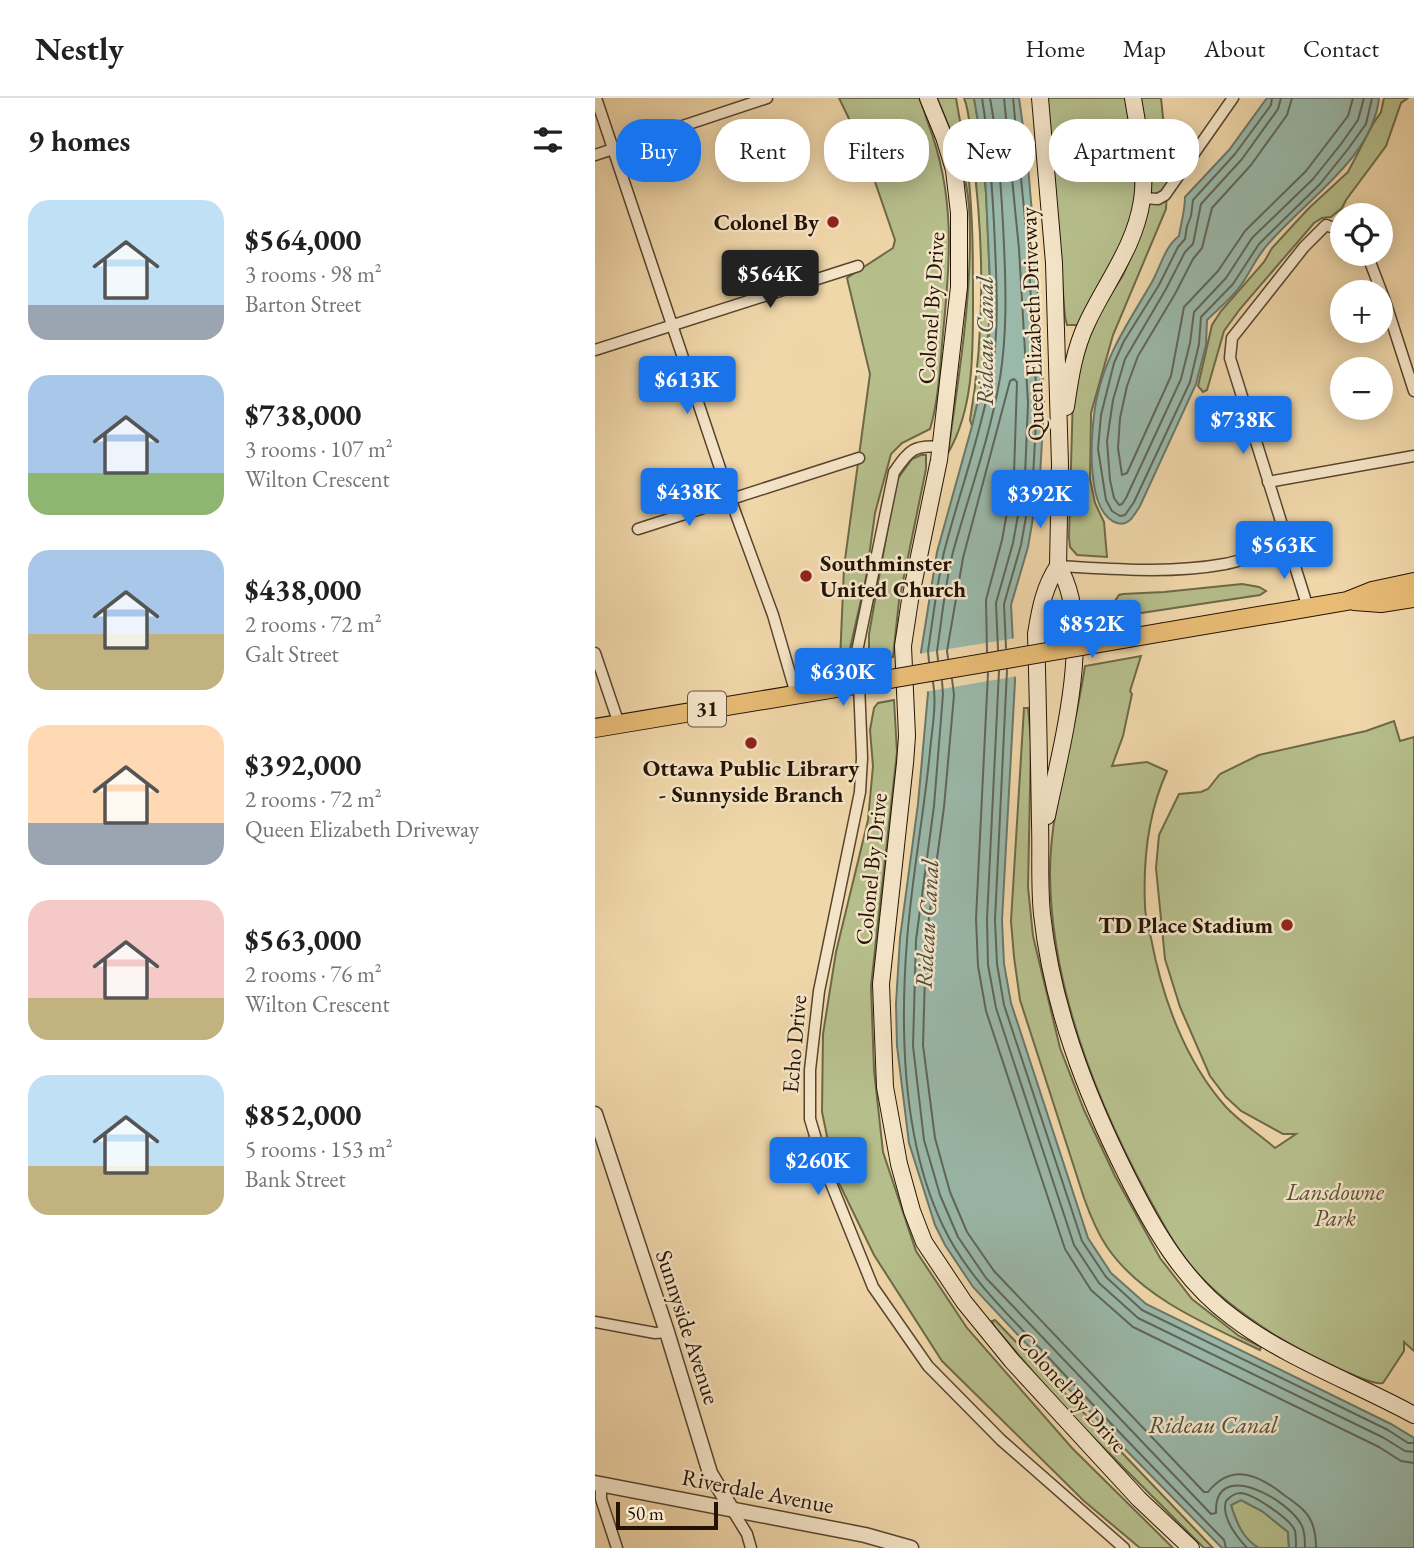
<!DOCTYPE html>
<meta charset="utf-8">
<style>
body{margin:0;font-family:"EB Garamond",serif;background:#f6f6f6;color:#202124;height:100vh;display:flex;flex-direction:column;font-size:26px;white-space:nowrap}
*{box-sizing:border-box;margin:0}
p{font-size:23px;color:#757577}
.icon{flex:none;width:38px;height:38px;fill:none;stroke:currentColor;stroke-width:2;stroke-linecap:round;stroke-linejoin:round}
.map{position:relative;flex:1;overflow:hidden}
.drawer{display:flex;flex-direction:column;background:#fff;width:595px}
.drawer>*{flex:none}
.hud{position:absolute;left:21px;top:21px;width:665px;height:63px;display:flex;gap:14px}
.controls{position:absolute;left:735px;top:105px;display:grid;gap:14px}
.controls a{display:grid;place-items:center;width:63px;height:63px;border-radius:50%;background:#fff;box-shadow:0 4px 18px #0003;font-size:35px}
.scale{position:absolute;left:21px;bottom:18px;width:102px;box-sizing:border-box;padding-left:7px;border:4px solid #241305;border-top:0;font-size:19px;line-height:24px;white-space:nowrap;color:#241305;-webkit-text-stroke:5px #f5e5c8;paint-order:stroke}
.price{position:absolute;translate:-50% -60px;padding:0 16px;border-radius:7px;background:#1a73e8;color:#fff;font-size:23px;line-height:46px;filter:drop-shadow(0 2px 4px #0008)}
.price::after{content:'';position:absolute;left:50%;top:42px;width:21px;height:16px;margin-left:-10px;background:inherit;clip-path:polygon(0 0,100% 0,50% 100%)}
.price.current{background:#222;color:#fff}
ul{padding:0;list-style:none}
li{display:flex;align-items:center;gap:21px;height:175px;padding:0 28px}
li span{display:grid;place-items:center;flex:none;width:196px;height:140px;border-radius:21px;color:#555}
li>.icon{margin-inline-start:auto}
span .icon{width:84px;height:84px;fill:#fffc;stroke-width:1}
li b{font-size:30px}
h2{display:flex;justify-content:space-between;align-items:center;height:84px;padding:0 28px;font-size:30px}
.chip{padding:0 24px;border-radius:28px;background:#fff;box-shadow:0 4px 18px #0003;font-size:24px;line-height:63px}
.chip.current{background:#1a73e8;color:#fff}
header{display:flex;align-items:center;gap:42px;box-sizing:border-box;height:98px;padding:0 35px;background:#fff;border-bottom:2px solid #e0e0e0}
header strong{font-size:33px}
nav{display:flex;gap:38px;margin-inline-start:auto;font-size:24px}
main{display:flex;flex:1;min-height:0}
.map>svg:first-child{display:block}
.green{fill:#b6bf8c;stroke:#6d6948;stroke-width:2}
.water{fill:#9ab9ab;stroke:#6b7769;stroke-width:2}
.pier{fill:#f0d7aa}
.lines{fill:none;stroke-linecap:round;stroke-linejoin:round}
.shore{stroke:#5f6658;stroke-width:2}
.minor-casing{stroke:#57442e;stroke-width:13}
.tertiary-casing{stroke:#57442e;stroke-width:17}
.secondary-casing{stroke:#241305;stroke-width:18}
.primary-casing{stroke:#241305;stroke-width:20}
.minor{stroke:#f5e5c8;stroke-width:10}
.tertiary{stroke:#f5e5c8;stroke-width:14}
.secondary{stroke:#f5e5c8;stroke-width:16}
.primary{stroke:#e8bc75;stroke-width:18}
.primary-bridge-casing{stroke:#241305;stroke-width:20;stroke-linecap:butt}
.primary-bridge{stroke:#e8bc75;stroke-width:18}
.poi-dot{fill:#8f2418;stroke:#f5e5c8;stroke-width:2.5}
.labels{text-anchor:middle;stroke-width:5;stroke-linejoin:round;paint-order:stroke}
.shield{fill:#f5e5c8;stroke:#635240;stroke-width:2}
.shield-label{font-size:21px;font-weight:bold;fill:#241305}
.poi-label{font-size:23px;font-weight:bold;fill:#241305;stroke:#f5e5c8;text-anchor:end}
.street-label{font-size:23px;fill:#241305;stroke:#f5e5c8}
.park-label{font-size:23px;font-style:italic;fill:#574f34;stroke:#f5e5c8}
.water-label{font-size:24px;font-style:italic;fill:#4d4d3f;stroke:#f5e5c8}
</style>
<header>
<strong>Nestly</strong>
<nav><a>Home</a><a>Map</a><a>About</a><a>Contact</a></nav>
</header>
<main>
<section class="drawer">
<h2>9 homes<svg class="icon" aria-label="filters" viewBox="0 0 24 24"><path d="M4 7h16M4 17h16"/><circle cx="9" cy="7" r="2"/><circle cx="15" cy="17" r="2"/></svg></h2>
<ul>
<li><span style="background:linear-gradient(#bfe0f5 75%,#9aa5b1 0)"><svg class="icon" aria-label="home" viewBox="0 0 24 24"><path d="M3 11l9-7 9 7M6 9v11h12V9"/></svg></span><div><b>$564,000</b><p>3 rooms · 98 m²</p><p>Barton Street</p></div></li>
<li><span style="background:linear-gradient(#a9c7e8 70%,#8fb573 0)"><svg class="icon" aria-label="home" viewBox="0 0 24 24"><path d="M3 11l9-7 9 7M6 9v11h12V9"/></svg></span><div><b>$738,000</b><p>3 rooms · 107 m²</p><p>Wilton Crescent</p></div></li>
<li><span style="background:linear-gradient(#a9c7e8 60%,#c2b280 0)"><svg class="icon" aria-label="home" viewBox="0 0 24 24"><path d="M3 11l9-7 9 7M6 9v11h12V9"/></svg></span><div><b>$438,000</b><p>2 rooms · 72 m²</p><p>Galt Street</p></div></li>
<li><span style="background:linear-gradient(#ffd9b3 70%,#9aa5b1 0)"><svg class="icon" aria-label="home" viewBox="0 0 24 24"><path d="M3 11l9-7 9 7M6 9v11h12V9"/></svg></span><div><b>$392,000</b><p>2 rooms · 72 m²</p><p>Queen Elizabeth Driveway</p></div></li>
<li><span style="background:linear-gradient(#f6c9c9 70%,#c2b280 0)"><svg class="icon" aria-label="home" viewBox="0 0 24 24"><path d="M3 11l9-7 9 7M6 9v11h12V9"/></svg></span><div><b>$563,000</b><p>2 rooms · 76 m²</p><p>Wilton Crescent</p></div></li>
<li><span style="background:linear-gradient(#bfe0f5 65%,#c2b280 0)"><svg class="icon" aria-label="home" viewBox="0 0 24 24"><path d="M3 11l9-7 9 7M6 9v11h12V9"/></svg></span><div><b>$852,000</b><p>5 rooms · 153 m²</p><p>Bank Street</p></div></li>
</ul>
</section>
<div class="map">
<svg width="819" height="1450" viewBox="0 0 819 1450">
<rect width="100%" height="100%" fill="#f0d7aa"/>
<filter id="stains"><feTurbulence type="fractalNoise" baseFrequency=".00286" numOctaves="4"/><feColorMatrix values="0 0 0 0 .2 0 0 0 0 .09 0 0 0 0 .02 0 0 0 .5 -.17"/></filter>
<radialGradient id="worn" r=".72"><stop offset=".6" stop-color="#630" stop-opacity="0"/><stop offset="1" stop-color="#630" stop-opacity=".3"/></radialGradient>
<g class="green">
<path d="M 244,0 L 324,0 C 328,8 330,17 333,25 C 361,99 355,160 348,236 C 345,268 344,301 335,331 L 307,345 L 296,356 L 280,415 L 271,480 L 252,564 L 245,563 L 249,469 L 275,276 L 252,180 L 298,150 L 300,142 L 269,52 Z"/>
<path d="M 342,0 L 361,0 C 365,25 371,50 373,74 C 378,117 378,160 378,203 C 378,254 379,310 353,355 C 364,278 379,186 374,108 C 371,71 357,34 342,0 Z"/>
<path d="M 369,0 L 379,0 L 387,45 L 391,95 L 396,205 L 389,278 L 377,328 L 375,322 C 390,235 389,146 378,59 C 375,40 376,17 369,0 Z"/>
<path d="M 452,0 L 532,0 L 539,36 L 541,103 L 521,166 L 482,227 L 472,227 L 470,219 Z"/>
<path d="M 545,0 L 566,0 L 573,68 L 571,111 L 518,237 L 496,315 L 495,381 L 500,405 L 509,424 L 512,459 L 482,457 L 475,449 L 474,439 L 478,297 L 486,261 L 501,221 L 528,177 L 542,145 Z"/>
<path d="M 789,0 L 813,0 L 806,5 L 791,48 L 751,102 L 747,110 L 736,119 L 727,120 L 719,125 L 645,211 L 629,233 L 612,292 L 608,294 L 603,288 L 617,227 L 626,213 L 669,164 L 677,150 L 713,111 L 753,74 L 778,26 L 786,14 Z"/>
<path d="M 326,357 L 331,357 L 331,371 L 304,503 L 298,559 L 277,565 L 274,558 L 274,536 L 301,383 L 317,361 Z"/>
<path d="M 647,486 L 664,489 L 671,493 L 665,497 L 513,520 L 514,512 L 524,497 L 528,496 L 569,494 Z"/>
<path d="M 546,558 L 535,593 L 537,596 L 528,638 L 517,668 L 552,664 L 572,673 C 553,715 548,762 550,808 C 550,819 554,830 556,840 C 567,899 590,963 631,1009 C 646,1025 664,1036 680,1050 L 701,1036 L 688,1036 L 646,1013 L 631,999 L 615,978 L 585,909 L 570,861 L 561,770 L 564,737 L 584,696 L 606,694 L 613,691 L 625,676 L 664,657 L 771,633 L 799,623 L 805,643 L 819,639 L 819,1253 L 809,1244 L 809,1253 L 788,1285 C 773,1289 695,1246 678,1236 C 647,1216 617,1194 594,1165 C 578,1146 567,1123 555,1102 C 501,1003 456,889 455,776 C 455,706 480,637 490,568 Z"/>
<path d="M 299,602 L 302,654 L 276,888 L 279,972 L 288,1054 L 321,1153 L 372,1230 L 477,1350 L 578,1450 L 545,1450 L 489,1403 L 347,1263 L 279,1157 L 240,1077 L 227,1014 L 228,936 L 241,854 L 273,722 L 278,668 L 275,632 L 279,610 L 283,605 Z"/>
<path d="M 429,610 L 433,610 L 436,642 L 433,789 L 438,838 L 465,950 L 489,1012 L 520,1078 L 565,1160 L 597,1201 L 644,1238 L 666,1249 L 665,1252 C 611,1226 547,1200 512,1149 C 502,1134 495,1117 489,1100 L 425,902 L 419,859 L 416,823 Z"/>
<path d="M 400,1222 L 618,1450 L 609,1450 L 471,1312 L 399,1228 L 397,1223 Z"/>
<path d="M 646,1402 L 667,1413 L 693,1434 L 694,1450 C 685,1450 673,1450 664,1450 C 649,1446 640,1420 636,1407 Z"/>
</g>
<g class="water">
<path d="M 379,0 L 424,0 L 432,57 L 440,150 L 449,305 L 445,379 L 433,449 L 416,507 L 420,583 L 407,822 L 409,866 L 416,905 L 493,1140 L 516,1175 L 551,1206 L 796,1326 L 819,1340 L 819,1450 L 694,1450 L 693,1434 L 667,1413 L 646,1402 L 636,1407 C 641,1424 648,1441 664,1450 L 627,1450 L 530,1351 L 378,1189 L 350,1147 L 340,1127 L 314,1045 L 302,948 L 301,906 L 305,840 L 323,706 L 333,595 L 326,554 L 342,454 L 377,328 L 389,278 L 394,242 L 396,205 L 391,95 L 387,47 Z"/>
<path d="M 672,0 L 784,0 C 778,62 704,106 669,151 C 660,162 654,176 646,187 C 637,200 623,211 612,222 L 611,247 L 601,286 L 545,408 C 539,417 534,429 522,425 C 488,414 496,326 502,299 C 512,254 534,224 557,184 C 565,170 570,148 584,138 C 586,125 590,113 590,99 L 634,52 Z"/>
</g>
<path class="pier" d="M 421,540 L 423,578 L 329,594 L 323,556 Z"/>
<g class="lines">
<g class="shore">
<path d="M 677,0 L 676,7 L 640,56 L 598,102 L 596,118 L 592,128 L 590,141 L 583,149 L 564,187 L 529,243 L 519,265 L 506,317 L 503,351 L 511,402 L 517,413 L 525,418 L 530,417 L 539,404 L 595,284 L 604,246 L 606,219 L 638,186 L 664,146 L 725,86 L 753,51 L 771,26 L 777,0"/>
<path d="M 686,0 L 683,11 L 647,61 L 606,106 L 598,146 L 590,154 L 571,191 L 530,261 L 518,302 L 512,343 L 515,382 L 519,400 L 524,407 L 527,406 L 531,400 L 586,281 L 595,245 L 599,214 L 631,180 L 657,140 L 718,81 L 746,46 L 763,22 L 769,0"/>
<path d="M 697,0 L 692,17 L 656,67 L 617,110 L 607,150 L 598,161 L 580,196 L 543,258 L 532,288 L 525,320 L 523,350 L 527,377 L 532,375 L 576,278 L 589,209 L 623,173 L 650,133 L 711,73 L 753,18 L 758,0"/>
<path d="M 411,550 L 409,506 L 426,447 L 438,379 L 442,305 L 433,151 L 418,0"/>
<path d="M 403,552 L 401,505 L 418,445 L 430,378 L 433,305 L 424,151 L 409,0"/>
<path d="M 353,560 L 352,553 L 368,460 L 415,283 L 419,281 L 422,284 L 419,376 L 407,442 L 391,502 L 392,554"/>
<path d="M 343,562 L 342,553 C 347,520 350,486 358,454 C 374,396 395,339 405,280 C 412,236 411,192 409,148 C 407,98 404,49 395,0"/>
<path d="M 334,564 L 333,553 C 338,520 342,486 349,454 C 364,396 385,339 396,280 C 404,236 402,192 400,148 C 398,98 395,49 387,0"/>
<path d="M 412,572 L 400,822 L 402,866 L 409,907 L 487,1143 L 511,1179 L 547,1212 L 793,1332 L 813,1345 L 819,1345"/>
<path d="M 404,573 L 392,821 L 393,867 L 401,910 L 479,1147 L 504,1185 L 543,1220 L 789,1340 L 810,1353 L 819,1354"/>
<path d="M 393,575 L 381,821 L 383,868 L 391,913 L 470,1151 L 496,1192 L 538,1229 L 784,1349 L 806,1363 L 819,1365"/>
<path d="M 357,581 L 359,597 L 349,709 L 331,842 L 328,947 L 340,1040 L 355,1094 L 372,1134 L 399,1173 L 609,1394 L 613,1394 C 637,1364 664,1377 689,1397 C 699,1404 711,1412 716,1423 C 720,1431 721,1441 721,1450"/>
<path d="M 347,583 L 348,596 L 339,708 L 321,842 L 318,948 L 329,1042 L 345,1097 L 363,1139 L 391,1180 L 616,1416 L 621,1415 C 619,1359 695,1402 707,1428 C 710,1434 710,1443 710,1450"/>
<path d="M 338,584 C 342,606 337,631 335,653 C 329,716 317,778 312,842 C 305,933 307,1043 348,1128 C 372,1179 415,1218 453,1259 C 511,1321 570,1382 629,1442 L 631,1450"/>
<path d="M 652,1450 C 641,1438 626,1419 631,1403 C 635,1399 639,1395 646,1395 C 658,1396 696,1421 700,1433 C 701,1438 701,1445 701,1450"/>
</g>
<defs>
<g id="minor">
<path d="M 1,0 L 135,400 L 178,517 L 201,596"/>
<path d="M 0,57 L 172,0"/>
<path d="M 547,100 L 563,101 L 570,97 L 638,0"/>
<path d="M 772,156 L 790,203 L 819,293"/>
<path d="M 0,252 L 263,168"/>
<path d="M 673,384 L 819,358"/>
<path d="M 43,431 L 264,360"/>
<path d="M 463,468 C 519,471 575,476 630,466 C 651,462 672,453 693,447"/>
<path d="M 713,510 L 635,260 L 637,240 L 709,149 L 731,127 L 747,133"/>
<path d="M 0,555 L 24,626"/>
<path d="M 264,586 L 267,660 L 265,694 L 224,893 L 215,972 L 215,1021 L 229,1068 L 278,1189 L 333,1268 L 406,1342 L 529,1450"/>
<path d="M 244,590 L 259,568 L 299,374 C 314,353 318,346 346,349"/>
<path d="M 0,1224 L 60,1235 L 72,1234"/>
<path d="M 6,1386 L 6,1401 L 22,1450"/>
<path d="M 136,1410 L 152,1436 L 156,1450"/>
</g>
<g id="tertiary">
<path d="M 0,1016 L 72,1234 L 115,1375 L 136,1410"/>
<path d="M 0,1385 L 270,1437 L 316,1450"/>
</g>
<g id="secondary">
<path d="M 333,0 L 349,39 L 359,72 L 364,115 L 364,189 L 344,362 L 315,502 L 308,548 L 312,638 L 310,665 L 286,886 L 290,989 L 304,1066 L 317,1113 L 329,1144 L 369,1204 L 417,1263 L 544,1401 L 596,1450"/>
<path d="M 445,0 L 459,165 L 465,367 L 463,468 C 449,489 445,511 441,536 C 443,599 444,663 445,726 C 446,756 444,786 447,816 C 457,908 490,994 531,1076 C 558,1130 588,1183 637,1219 C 692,1261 759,1284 819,1317"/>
<path d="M 471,309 C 475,281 479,252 492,225 C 511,184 540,149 547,102 C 552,70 543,32 538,0"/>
<path d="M 452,718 C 465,652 501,528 463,468"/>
</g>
<g id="primary">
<path d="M 759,503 L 786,505 L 819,500"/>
<path d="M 569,534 L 752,503 L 777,493 L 819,484"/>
<path d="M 0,630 L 295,581"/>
</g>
</defs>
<use href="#minor" class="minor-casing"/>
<use href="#tertiary" class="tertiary-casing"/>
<use href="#secondary" class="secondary-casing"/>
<use href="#primary" class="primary-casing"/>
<use href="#minor" class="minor"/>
<use href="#tertiary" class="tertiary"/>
<use href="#secondary" class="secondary"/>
<use href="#primary" class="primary"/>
<defs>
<path id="primary-bridge" d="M 295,581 L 569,534"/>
</defs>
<use href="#primary-bridge" class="primary-bridge-casing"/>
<use href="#primary-bridge" class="primary-bridge"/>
</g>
<g class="poi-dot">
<circle cx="238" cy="124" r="7"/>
<circle cx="211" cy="478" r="7"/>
<circle cx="156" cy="645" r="7"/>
<circle cx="692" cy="827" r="7"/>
</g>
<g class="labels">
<rect class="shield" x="93" y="593.5" width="38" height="35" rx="5"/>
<g class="shield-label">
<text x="112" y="618">31</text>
</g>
<g class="poi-label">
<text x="224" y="132">Colonel By</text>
<text x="225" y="473" text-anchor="start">Southminster<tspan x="225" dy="26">United Church</tspan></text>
<text x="156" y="678" text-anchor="middle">Ottawa Public Library<tspan x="156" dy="26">- Sunnyside Branch</tspan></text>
<text x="678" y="835">TD Place Stadium</text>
</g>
<g class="street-label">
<text transform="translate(336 210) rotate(-86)" y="8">Colonel By Drive</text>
<text transform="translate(437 226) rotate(-92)" y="8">Queen Elizabeth Driveway</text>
<text transform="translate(276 771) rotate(-84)" y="8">Colonel By Drive</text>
<text transform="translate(199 946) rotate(-85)" y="8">Echo Drive</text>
<text transform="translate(93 1229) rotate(72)" y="8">Sunnyside Avenue</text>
<text transform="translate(477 1294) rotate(48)" y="8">Colonel By Drive</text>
<text transform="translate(163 1393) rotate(11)" y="8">Riverdale Avenue</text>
</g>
<g class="park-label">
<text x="740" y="1102">Lansdowne<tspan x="740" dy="26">Park</tspan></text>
</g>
<g class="water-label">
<text transform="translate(390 243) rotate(-90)" y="8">Rideau Canal</text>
<text transform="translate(332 826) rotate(-87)" y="8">Rideau Canal</text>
<text x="618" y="1335">Rideau Canal</text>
</g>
</g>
<rect width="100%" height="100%" filter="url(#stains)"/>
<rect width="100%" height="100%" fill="url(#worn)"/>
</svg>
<div class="controls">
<a><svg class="icon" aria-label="locate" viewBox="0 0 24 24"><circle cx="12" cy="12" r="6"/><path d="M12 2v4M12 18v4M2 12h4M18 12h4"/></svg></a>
<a>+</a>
<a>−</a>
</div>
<div class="scale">50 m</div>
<b class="price current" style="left:175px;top:212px">$564K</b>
<b class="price" style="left:92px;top:318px">$613K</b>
<b class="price" style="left:648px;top:358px">$738K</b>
<b class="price" style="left:94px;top:430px">$438K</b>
<b class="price" style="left:445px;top:432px">$392K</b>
<b class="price" style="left:689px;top:483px">$563K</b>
<b class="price" style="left:497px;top:562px">$852K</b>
<b class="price" style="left:248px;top:610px">$630K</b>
<b class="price" style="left:223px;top:1099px">$260K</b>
<div class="hud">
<a class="chip current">Buy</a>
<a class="chip">Rent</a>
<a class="chip">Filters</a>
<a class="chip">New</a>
<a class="chip">Apartment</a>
</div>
</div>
</main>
